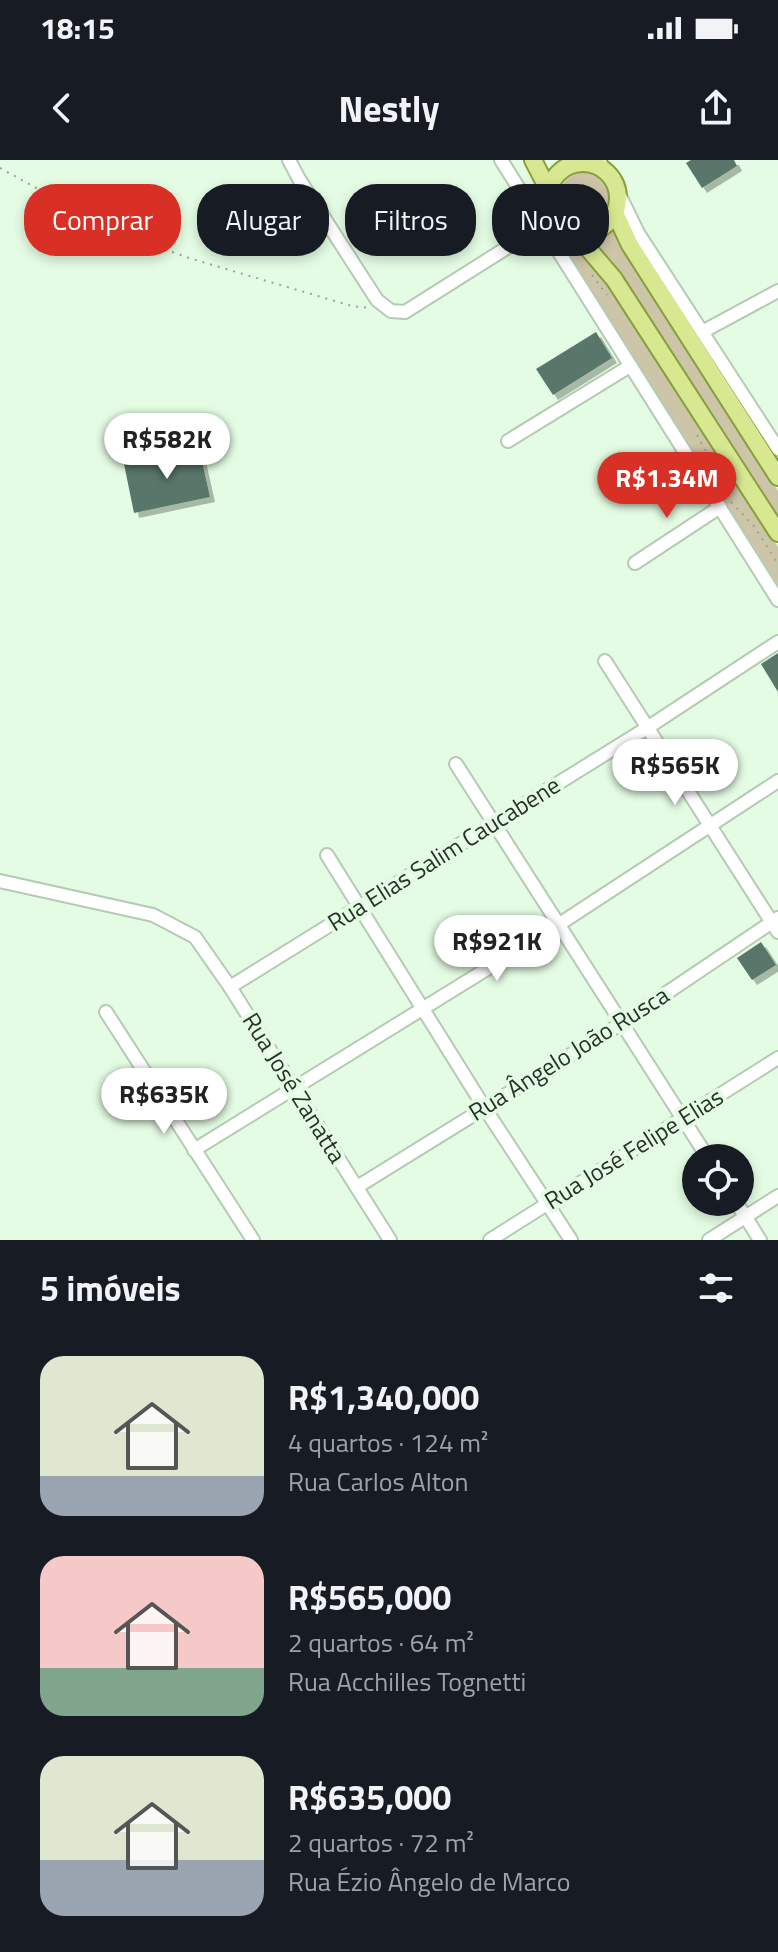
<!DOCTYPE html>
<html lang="pt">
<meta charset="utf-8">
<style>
body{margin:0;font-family:"Titillium Web",sans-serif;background:#20242c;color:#f1f3f6;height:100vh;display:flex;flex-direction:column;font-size:30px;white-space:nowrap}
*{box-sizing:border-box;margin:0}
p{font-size:26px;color:#9ea1a6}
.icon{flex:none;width:44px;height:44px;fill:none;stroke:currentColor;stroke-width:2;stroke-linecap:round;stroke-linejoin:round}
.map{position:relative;height:1080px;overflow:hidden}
.sheet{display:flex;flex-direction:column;background:#171b24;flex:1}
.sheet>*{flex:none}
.banner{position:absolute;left:24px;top:24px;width:730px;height:72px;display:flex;gap:16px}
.tools{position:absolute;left:682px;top:984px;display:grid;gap:16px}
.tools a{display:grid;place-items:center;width:72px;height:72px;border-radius:50%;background:#171b24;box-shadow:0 4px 12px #0003;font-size:40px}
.price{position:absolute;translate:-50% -68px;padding:0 18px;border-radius:28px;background:#fff;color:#222;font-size:26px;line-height:52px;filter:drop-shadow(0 2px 4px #0008)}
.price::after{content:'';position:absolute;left:50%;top:48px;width:24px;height:18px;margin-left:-12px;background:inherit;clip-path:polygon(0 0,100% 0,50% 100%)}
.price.selected{background:#d93025;color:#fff}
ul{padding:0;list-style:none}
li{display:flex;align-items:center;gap:24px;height:200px;padding:0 40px}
li span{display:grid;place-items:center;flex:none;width:224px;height:160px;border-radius:24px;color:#555}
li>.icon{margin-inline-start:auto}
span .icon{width:96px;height:96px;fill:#fffc;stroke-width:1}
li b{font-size:34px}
h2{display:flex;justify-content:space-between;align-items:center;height:96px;padding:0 40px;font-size:34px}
.chip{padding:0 28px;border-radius:32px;background:#171b24;box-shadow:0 4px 12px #0003;font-size:28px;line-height:72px}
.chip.selected{background:#d93025;color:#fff}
.status{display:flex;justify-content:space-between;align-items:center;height:56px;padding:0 40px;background:#171b24;direction:ltr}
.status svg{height:22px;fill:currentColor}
header{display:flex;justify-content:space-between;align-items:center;height:104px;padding:0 40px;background:#171b24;font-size:36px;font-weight:700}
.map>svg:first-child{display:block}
.green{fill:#ccc5a8}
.building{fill:#58776b;filter:url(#shadow)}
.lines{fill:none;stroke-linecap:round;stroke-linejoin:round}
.minor-casing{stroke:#b4cbb3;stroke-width:16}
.major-casing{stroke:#899e3c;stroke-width:20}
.path{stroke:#94a693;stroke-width:2;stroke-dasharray:2 6;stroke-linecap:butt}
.minor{stroke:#fff;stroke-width:12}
.major{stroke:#d7e891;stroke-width:16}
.labels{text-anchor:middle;stroke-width:8;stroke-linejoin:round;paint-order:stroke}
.street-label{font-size:24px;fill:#283128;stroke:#e4fce3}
</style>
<div class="status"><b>18:15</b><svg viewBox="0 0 49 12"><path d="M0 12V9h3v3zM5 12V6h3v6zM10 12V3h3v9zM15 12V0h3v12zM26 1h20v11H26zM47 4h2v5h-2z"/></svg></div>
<header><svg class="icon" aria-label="back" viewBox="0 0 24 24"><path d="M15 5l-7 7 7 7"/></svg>Nestly<svg class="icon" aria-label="share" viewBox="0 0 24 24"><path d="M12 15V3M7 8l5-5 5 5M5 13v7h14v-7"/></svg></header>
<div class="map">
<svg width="778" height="1080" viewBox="0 0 778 1080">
<defs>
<filter id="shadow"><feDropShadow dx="5" dy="5" stdDeviation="0" flood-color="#0004"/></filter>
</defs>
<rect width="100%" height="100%" fill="#e4fce3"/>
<g class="green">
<circle cx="585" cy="38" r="26"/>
<path d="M 616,68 L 675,169 L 778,331 L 778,360 L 610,101 L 589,81 Z"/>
<path d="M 559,75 L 567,77 C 650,170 711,282 778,387 L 778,425 L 557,79 Z"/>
</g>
<g class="building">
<path d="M 691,0 L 734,0 L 737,6 L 702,28 L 686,3 Z"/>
<path d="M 596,172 L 612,198 L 553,235 L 536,209 Z"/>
<path d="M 199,288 L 210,337 L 134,353 L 124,304 Z"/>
<path d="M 778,493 L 778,532 L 761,504 Z"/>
<path d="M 761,782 L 776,805 L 752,820 L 737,798 Z"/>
</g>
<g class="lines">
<defs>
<g id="minor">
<path d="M 289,0 L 299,19 L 377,140 L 391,151 L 405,152 L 554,58"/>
<path d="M 501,0 L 778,440"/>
<path d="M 599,0 L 603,8"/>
<path d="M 619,34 L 638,73 L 778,289"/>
<path d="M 702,172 L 778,131"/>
<path d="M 508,281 L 630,206"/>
<path d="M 635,403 L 720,347"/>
<path d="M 605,501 L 778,772"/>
<path d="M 456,604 L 708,998"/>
<path d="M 327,695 L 484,947 L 571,1080"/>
<path d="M 0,721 L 153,755 L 195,777 L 230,827 L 390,1080"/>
<path d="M 230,827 L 647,568 L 778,482"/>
<path d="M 106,852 L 253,1080"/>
<path d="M 194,990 L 558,765 L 778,621"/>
<path d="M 357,1027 L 622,863 L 778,758"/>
<path d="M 736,1042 L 760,1080"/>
<path d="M 490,1080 L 778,898"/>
<path d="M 709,1080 L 778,1036"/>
</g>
<g id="major">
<path d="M 533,0 L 549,31"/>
<circle cx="583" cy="38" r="35"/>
<path d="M 615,53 L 630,85 L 778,317"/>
<path d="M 574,72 L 614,119 L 778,373"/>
</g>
</defs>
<use href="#minor" class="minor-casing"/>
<use href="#major" class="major-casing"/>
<g class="path">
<path d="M 0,8 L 114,71 L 192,99 L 352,146 L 370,148"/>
<path d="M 592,115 L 607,135"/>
<path d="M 697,275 L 720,318 L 725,334"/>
<path d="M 731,342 L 754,366 L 778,404"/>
</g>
<use href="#minor" class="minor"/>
<use href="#major" class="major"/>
</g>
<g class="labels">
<g class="street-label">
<text transform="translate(444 694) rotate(-32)" y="8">Rua Elias Salim Caucabene</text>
<text transform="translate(569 894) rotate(-32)" y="8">Rua Ângelo João Rusca</text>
<text transform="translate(294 928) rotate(58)" y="8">Rua José Zanatta</text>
<text transform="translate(634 989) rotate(-32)" y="8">Rua José Felipe Elias</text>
</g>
</g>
</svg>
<div class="tools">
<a><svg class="icon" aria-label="locate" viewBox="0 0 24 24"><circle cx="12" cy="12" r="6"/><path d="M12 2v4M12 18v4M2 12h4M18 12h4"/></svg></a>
</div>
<b class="price" style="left:167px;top:321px">R$582K</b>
<b class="price selected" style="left:667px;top:360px">R$1.34M</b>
<b class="price" style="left:675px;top:647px">R$565K</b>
<b class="price" style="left:497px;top:823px">R$921K</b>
<b class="price" style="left:164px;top:976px">R$635K</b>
<div class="banner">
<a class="chip selected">Comprar</a>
<a class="chip">Alugar</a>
<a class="chip">Filtros</a>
<a class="chip">Novo</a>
</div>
</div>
<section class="sheet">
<h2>5 imóveis<svg class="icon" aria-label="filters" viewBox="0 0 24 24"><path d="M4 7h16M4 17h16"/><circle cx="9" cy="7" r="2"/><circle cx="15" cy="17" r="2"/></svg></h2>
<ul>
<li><span style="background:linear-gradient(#dfe7d0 75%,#9aa5b1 0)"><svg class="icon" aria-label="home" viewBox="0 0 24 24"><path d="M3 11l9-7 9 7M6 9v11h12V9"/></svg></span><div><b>R$1,340,000</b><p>4 quartos · 124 m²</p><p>Rua Carlos Alton</p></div></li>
<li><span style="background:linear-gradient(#f6c9c9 70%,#7fa58c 0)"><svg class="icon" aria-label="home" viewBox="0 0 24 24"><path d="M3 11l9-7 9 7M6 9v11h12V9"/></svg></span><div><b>R$565,000</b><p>2 quartos · 64 m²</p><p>Rua Acchilles Tognetti</p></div></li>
<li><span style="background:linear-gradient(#dfe7d0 65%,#9aa5b1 0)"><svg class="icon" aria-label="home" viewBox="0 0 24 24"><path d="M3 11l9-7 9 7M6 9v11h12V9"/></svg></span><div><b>R$635,000</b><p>2 quartos · 72 m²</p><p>Rua Ézio Ângelo de Marco</p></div></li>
</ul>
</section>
